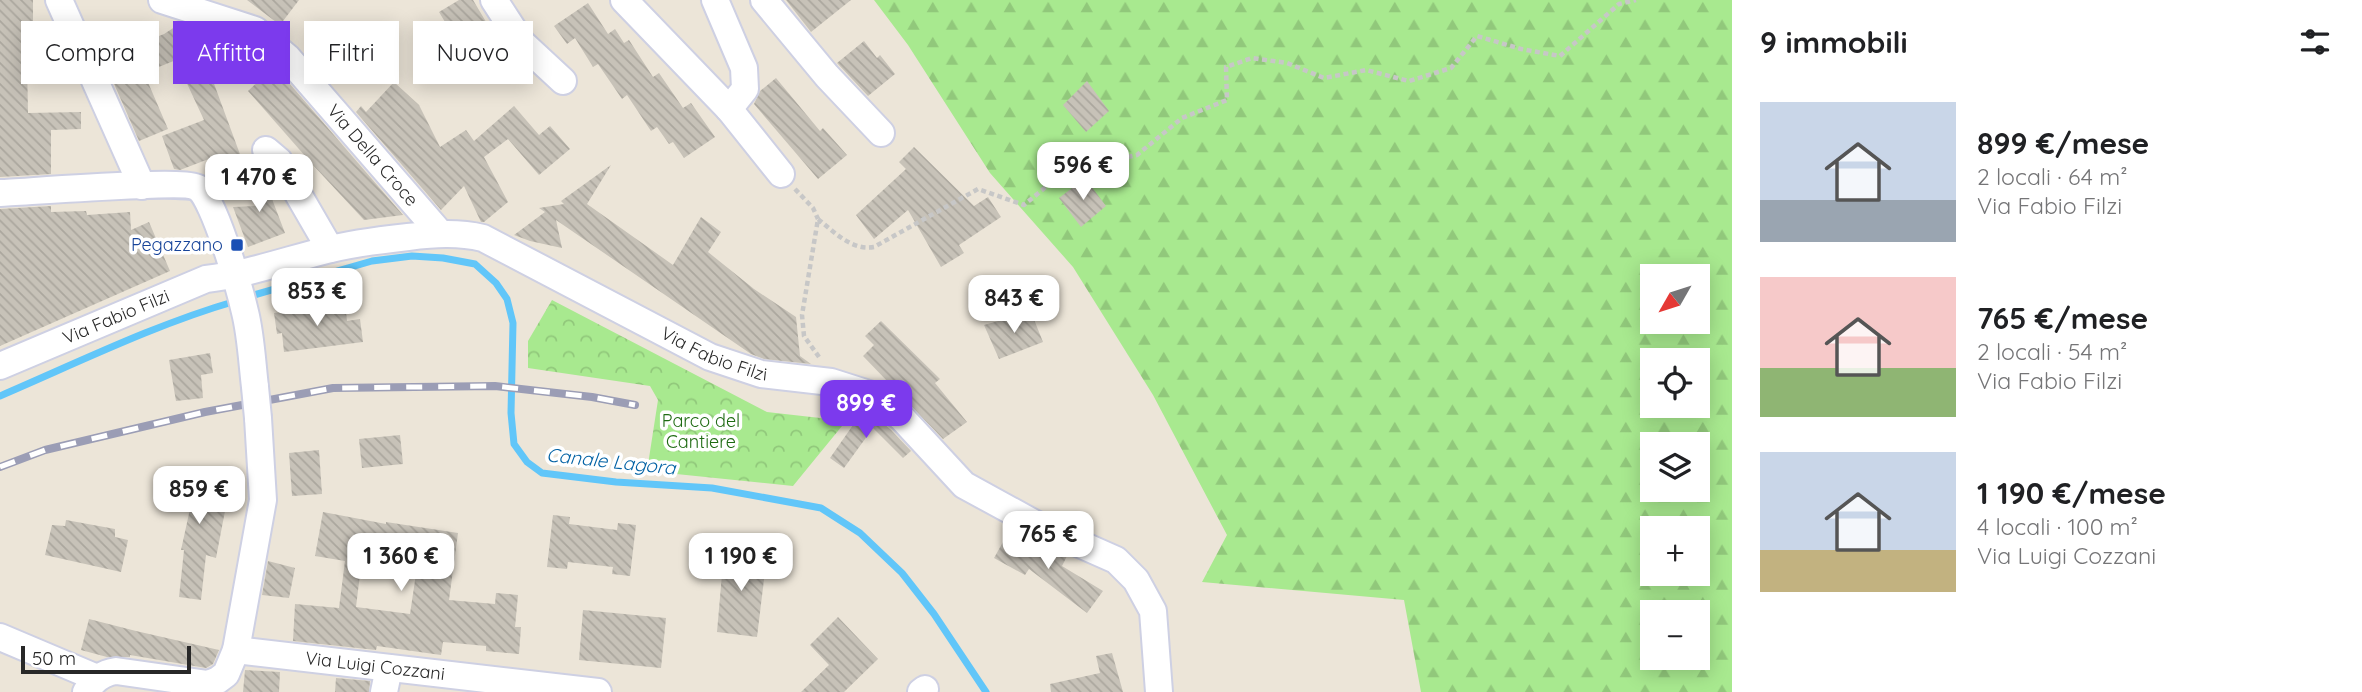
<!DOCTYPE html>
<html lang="it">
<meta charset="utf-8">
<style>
body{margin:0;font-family:Quicksand,sans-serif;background:#f6f6f6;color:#202124;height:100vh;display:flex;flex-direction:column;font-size:26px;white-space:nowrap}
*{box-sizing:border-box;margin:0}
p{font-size:23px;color:#757577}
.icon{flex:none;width:38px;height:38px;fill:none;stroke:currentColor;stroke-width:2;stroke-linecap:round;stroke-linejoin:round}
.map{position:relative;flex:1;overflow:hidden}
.side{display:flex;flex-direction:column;background:#fff;width:630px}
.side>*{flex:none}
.top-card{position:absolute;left:21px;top:21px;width:665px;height:63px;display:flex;gap:14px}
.needle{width:46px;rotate:231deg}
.controls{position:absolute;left:1640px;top:264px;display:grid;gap:14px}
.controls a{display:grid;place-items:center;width:70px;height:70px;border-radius:0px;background:#fff;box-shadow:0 4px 18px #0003;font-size:35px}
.scale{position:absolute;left:21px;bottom:18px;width:170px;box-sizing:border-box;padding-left:7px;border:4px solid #282828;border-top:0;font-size:19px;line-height:24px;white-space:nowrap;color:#282828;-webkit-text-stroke:5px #fff;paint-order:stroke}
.price{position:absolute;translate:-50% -60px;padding:0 16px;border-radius:14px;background:#fff;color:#222;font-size:23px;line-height:46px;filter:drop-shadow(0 2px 4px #0008)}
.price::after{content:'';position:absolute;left:50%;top:42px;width:21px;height:16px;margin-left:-10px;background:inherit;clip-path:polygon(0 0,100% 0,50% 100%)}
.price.on{background:#7c3aed;color:#fff}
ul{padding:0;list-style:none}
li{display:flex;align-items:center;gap:21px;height:175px;padding:0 28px}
li span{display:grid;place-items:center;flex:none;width:196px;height:140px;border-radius:0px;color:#555}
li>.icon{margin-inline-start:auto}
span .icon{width:84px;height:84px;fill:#fffc;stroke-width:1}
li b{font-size:30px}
h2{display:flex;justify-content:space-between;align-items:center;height:84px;padding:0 28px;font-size:30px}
.chip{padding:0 24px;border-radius:0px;background:#fff;box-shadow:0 4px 18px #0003;font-size:24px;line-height:63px}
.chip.on{background:#7c3aed;color:#fff}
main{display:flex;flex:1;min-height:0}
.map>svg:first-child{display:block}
.forest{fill:url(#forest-firs);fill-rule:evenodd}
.park{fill:url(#park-crowns)}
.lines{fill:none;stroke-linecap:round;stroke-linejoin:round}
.stream{stroke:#61c6f9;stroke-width:7}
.building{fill:url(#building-back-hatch);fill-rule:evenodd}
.minor-casing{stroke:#ced0e3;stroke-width:30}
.path{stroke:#c7c7c7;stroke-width:4.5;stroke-dasharray:5 3.5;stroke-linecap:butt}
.minor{stroke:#fff;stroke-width:26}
.rail-casing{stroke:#9b9db5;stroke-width:8}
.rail{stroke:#fff;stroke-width:5;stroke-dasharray:16;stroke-linecap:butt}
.minor-bridge-casing{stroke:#ced0e3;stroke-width:30;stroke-linecap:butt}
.minor-bridge{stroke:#fff;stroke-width:26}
.transit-dot{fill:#1a4fb4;stroke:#fff;stroke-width:2.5}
.labels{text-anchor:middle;stroke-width:7;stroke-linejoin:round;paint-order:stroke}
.street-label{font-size:18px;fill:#282828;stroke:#fff}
.transit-label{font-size:18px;fill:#164399;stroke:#fff;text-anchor:end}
.park-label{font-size:18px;fill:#1f6b13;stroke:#fff}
.water-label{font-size:19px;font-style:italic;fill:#0161a4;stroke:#fff}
</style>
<main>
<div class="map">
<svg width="1732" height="692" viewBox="0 0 1732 692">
<defs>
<pattern id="forest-firs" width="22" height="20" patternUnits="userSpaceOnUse" patternTransform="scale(1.75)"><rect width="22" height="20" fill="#a8e98f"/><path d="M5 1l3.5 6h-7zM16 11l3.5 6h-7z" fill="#91c87b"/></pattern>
<pattern id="park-crowns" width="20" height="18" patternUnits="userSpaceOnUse" patternTransform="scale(1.75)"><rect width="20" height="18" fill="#a8e98f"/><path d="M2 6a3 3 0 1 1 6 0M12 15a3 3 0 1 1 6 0" fill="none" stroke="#91c87b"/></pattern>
<pattern id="building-back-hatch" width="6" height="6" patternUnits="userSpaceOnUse" patternTransform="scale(1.75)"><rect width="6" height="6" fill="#c7c2b8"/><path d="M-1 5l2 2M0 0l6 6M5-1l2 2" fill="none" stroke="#aba79e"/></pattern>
</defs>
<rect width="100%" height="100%" fill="#ece5d8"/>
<path class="forest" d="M 874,0 L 1732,0 L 1732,692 L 1421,692 L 1404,600 L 1202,582 L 1227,535 L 1153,395 L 1073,267 L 990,173 L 908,45 ZM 1652,276 L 1698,276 L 1698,322 L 1652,322 ZM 1652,360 L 1698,360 L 1698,406 L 1652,406 ZM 1652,444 L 1698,444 L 1698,490 L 1652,490 ZM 1652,528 L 1698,528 L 1698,574 L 1652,574 ZM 1652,612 L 1698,612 L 1698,658 L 1652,658 Z"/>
<path class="park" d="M 552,300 L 767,412 L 829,419 L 842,426 L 793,486 L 647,471 L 658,400 L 650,386 L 528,368 L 528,341 Z"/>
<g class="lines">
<g class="stream">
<path d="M 247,297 L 372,261 L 412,256 L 443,258 L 475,264 L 496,283 L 507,299 L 513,323 L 511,413 L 514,444 L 527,462 L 542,473 L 616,482 L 712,488 L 821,508 L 860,533 L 902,573 L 934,614 L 986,692"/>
<path d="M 0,396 C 77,363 156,324 236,301"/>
</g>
</g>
<g class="building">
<path d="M 0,0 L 33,0 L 33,60 L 27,61 L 28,113 L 81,112 L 81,129 L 51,130 L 51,174 L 0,177 Z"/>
<path d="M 247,0 L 299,0 L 280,25 Z"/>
<path d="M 459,0 L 473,0 L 507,57 L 463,83 L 446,55 L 460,47 L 439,12 Z"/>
<path d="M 786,0 L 851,0 L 811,32 Z"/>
<path d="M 588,3 L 608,34 L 615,29 L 624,43 L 629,40 L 653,77 L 659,73 L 683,108 L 691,103 L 715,137 L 684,158 L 673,142 L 669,144 L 657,127 L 651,131 L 627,95 L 622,99 L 598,64 L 593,67 L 575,38 L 567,44 L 554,26 Z"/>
<path d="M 181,23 L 196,44 L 199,43 L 248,176 L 221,177 L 214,157 L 180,170 L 174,169 L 162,136 L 204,120 L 176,60 L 144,73 L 168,129 L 139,141 L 98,47 L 122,36 L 127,49 L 164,34 Z"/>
<path d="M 864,41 L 877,58 L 880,55 L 895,74 L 868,96 L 837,63 Z"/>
<path d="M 274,67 L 277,69 L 403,215 L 364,220 L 313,165 L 248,91 Z"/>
<path d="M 776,78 L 820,131 L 823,128 L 847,155 L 818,179 L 754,104 L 760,91 Z"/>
<path d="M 1087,81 L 1109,111 L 1086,132 L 1063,105 Z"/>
<path d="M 394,82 L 419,105 L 440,147 L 466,130 L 474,141 L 514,106 L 539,135 L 550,126 L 570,149 L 539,175 L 508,139 L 484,157 L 508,202 L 484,222 L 481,222 L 464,186 L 441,210 L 356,112 L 361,106 L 366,112 Z"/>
<path d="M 914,147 L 974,206 L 988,197 L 1001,217 L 959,245 L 964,253 L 941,267 L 908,210 L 874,239 L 856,215 L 906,169 L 899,162 Z"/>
<path d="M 253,158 L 259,165 L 285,233 L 248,247 L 233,207 L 255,206 Z"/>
<path d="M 611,165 L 587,204 L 673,265 L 701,217 L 721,232 L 708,252 L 754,289 L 796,317 L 800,356 L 811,364 L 764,359 L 751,354 L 556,220 L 562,248 L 530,241 L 514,235 L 545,212 L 539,208 L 564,204 L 561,201 Z"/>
<path d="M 1085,178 L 1106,206 L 1081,227 L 1059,198 Z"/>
<path d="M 51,206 L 51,212 L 86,211 L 87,215 L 130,212 L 131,230 L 149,222 L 170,271 L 0,346 L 0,209 Z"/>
<path d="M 345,303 L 347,321 L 360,319 L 363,342 L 284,352 L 282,333 L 277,334 L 274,313 Z"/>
<path d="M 1031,312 L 1043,342 L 999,359 L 984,325 Z"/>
<path d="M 881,321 L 940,379 L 935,383 L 967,422 L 943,439 L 863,356 L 874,345 L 865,336 Z"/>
<path d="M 210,353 L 213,373 L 201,375 L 203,398 L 176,401 L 169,360 Z"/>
<path d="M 871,413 L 891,430 L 911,451 L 903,458 L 873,428 L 844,468 L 830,458 L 853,425 Z"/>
<path d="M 400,435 L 403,464 L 362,468 L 359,439 Z"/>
<path d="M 319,450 L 322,494 L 292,496 L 289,453 Z"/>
<path d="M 174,471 L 230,485 L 216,558 L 206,555 L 201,600 L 179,597 L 184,550 L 181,550 L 190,509 L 167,503 Z"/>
<path d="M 323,512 L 386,524 L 386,522 L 458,533 L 449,600 L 495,604 L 496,593 L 518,595 L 515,627 L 521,627 L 519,654 L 486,651 L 486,646 L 443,642 L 441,655 L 377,646 L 376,650 L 293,641 L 295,604 L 339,608 L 345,561 L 315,556 ZM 362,558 L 417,567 L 410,614 L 356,607 Z"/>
<path d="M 553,515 L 570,517 L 569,524 L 617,530 L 618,523 L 636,525 L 630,576 L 612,574 L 613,567 L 568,562 L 567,569 L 547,567 Z"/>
<path d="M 66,520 L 115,529 L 115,537 L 128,540 L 121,572 L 45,555 L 52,525 L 65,526 Z"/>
<path d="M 1008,533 L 1042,552 L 1045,546 L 1067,556 L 1062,566 L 1103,591 L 1087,613 L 1029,569 L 1025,575 L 994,558 Z"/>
<path d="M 724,551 L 767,555 L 757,637 L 717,632 Z"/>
<path d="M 268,561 L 295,568 L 289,598 L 262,595 Z"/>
<path d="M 583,610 L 666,618 L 661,668 L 579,660 Z"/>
<path d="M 838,617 L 878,659 L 844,692 L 801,692 L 829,665 L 810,645 Z"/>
<path d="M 89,619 L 136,631 L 219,650 L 213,664 L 206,668 L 130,655 L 130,657 L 107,657 L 81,650 Z"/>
<path d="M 1112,653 L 1123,692 L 1051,692 L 1050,684 L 1100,673 L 1096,656 Z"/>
<path d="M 245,670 L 280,672 L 279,692 L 243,692 Z"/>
<path d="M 336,678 L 370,681 L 369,692 L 335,692 Z"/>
</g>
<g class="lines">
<defs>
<g id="minor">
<path d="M 59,0 L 142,186"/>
<path id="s1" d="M 162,0 L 255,30 L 288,58 L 440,233"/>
<path d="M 494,0 L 522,43 L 563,81"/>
<path d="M 624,0 L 729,109 L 781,174"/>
<path d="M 715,0 L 744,68 L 745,89 L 729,109"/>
<path d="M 764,0 L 827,76 L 881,133"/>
<path d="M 266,150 L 279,161 L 330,249"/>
<path d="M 0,193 C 26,192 186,179 198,188 C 214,198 240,290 245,312 C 251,336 252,362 255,387"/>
<path id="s2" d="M 0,366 L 206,279 C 248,274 287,260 327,250 C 353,243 381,240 408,237 C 434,234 457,232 483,238 L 710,357 L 761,374 L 831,382 L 875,396 L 902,418 L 964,485 L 1039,526 L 1116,560 L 1136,580 L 1153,611 L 1159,692"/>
<path d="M 0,637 L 97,678"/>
<path id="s3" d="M 236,650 L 598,692"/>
<path d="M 86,692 C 93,680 102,673 116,671 L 208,684 L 218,680 L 226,674 L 236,650 L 263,500 L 258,418"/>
<path d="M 384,692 L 389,668"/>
<path d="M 921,692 L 925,689"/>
</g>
</defs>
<use href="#minor" class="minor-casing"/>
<g class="path">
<path d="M 795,189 L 813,208 L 818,219"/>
<path d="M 819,357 L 804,336 L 802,315 L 818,219 C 834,232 852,251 874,247 L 978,189 L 1024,205 L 1047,186 L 1086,166 L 1137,155 L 1182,118 L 1227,100 L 1226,67 L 1252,58 L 1287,63 L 1324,78 L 1366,70 L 1409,81 L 1451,68 L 1477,36 L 1521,49 L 1560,56 L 1619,4 L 1636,0"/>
</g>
<use href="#minor" class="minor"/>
<defs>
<path id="rail" d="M 0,467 L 45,450 L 205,412 L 333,388 L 495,386 L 592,397 L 635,405"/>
</defs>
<use href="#rail" class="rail-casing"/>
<use href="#rail" class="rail"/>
<defs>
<path id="minor-bridge" d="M 255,387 L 258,418"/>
</defs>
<use href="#minor-bridge" class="minor-bridge-casing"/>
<use href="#minor-bridge" class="minor-bridge"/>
</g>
<rect class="transit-dot" x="230" y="238" width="14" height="14" rx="3.5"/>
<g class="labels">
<g class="street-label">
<text dy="6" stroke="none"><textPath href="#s1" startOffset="270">Via Della Croce</textPath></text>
<text dy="6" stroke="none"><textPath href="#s2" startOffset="126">Via Fabio Filzi</textPath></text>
<text dy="6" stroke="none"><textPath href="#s2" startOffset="765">Via Fabio Filzi</textPath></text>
<text dy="6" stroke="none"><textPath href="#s3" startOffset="140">Via Luigi Cozzani</textPath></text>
</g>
<g class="transit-label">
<text x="223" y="251">Pegazzano</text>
</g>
<g class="park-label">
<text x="701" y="427">Parco del<tspan x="701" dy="21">Cantiere</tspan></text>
</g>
<g class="water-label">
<text transform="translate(611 461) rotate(6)" y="7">Canale Lagora</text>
</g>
</g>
</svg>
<div class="controls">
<a><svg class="needle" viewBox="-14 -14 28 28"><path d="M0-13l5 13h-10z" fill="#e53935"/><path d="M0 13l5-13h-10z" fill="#757577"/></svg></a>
<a><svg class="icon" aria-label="locate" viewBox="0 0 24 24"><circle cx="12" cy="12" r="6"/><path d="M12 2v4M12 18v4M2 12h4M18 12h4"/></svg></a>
<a><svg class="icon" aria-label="layers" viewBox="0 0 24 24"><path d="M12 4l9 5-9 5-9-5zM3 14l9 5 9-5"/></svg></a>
<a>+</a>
<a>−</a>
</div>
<div class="scale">50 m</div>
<b class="price" style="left:1083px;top:202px">596 €</b>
<b class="price" style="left:259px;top:214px">1 470 €</b>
<b class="price" style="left:317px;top:328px">853 €</b>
<b class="price" style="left:1014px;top:335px">843 €</b>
<b class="price on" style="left:866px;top:440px">899 €</b>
<b class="price" style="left:199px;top:526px">859 €</b>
<b class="price" style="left:1048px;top:571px">765 €</b>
<b class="price" style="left:401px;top:593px">1 360 €</b>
<b class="price" style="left:741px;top:593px">1 190 €</b>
<div class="top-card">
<a class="chip">Compra</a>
<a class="chip on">Affitta</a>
<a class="chip">Filtri</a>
<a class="chip">Nuovo</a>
</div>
</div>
<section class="side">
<h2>9 immobili<svg class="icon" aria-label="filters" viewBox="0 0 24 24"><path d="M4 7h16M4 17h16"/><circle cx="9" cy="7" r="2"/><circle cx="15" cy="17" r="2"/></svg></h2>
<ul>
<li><span style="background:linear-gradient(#c9d6e8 70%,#9aa5b1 0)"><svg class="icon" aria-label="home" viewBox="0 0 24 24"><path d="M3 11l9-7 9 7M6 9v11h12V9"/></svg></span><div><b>899 €/mese</b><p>2 locali · 64 m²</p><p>Via Fabio Filzi</p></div></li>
<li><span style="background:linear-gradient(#f6c9c9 65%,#8fb573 0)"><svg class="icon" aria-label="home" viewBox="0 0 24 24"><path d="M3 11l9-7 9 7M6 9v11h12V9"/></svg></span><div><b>765 €/mese</b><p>2 locali · 54 m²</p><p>Via Fabio Filzi</p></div></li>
<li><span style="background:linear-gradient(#c9d6e8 70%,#c2b280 0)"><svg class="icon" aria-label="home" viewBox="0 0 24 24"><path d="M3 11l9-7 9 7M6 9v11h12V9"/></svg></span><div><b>1 190 €/mese</b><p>4 locali · 100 m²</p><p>Via Luigi Cozzani</p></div></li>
</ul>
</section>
</main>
